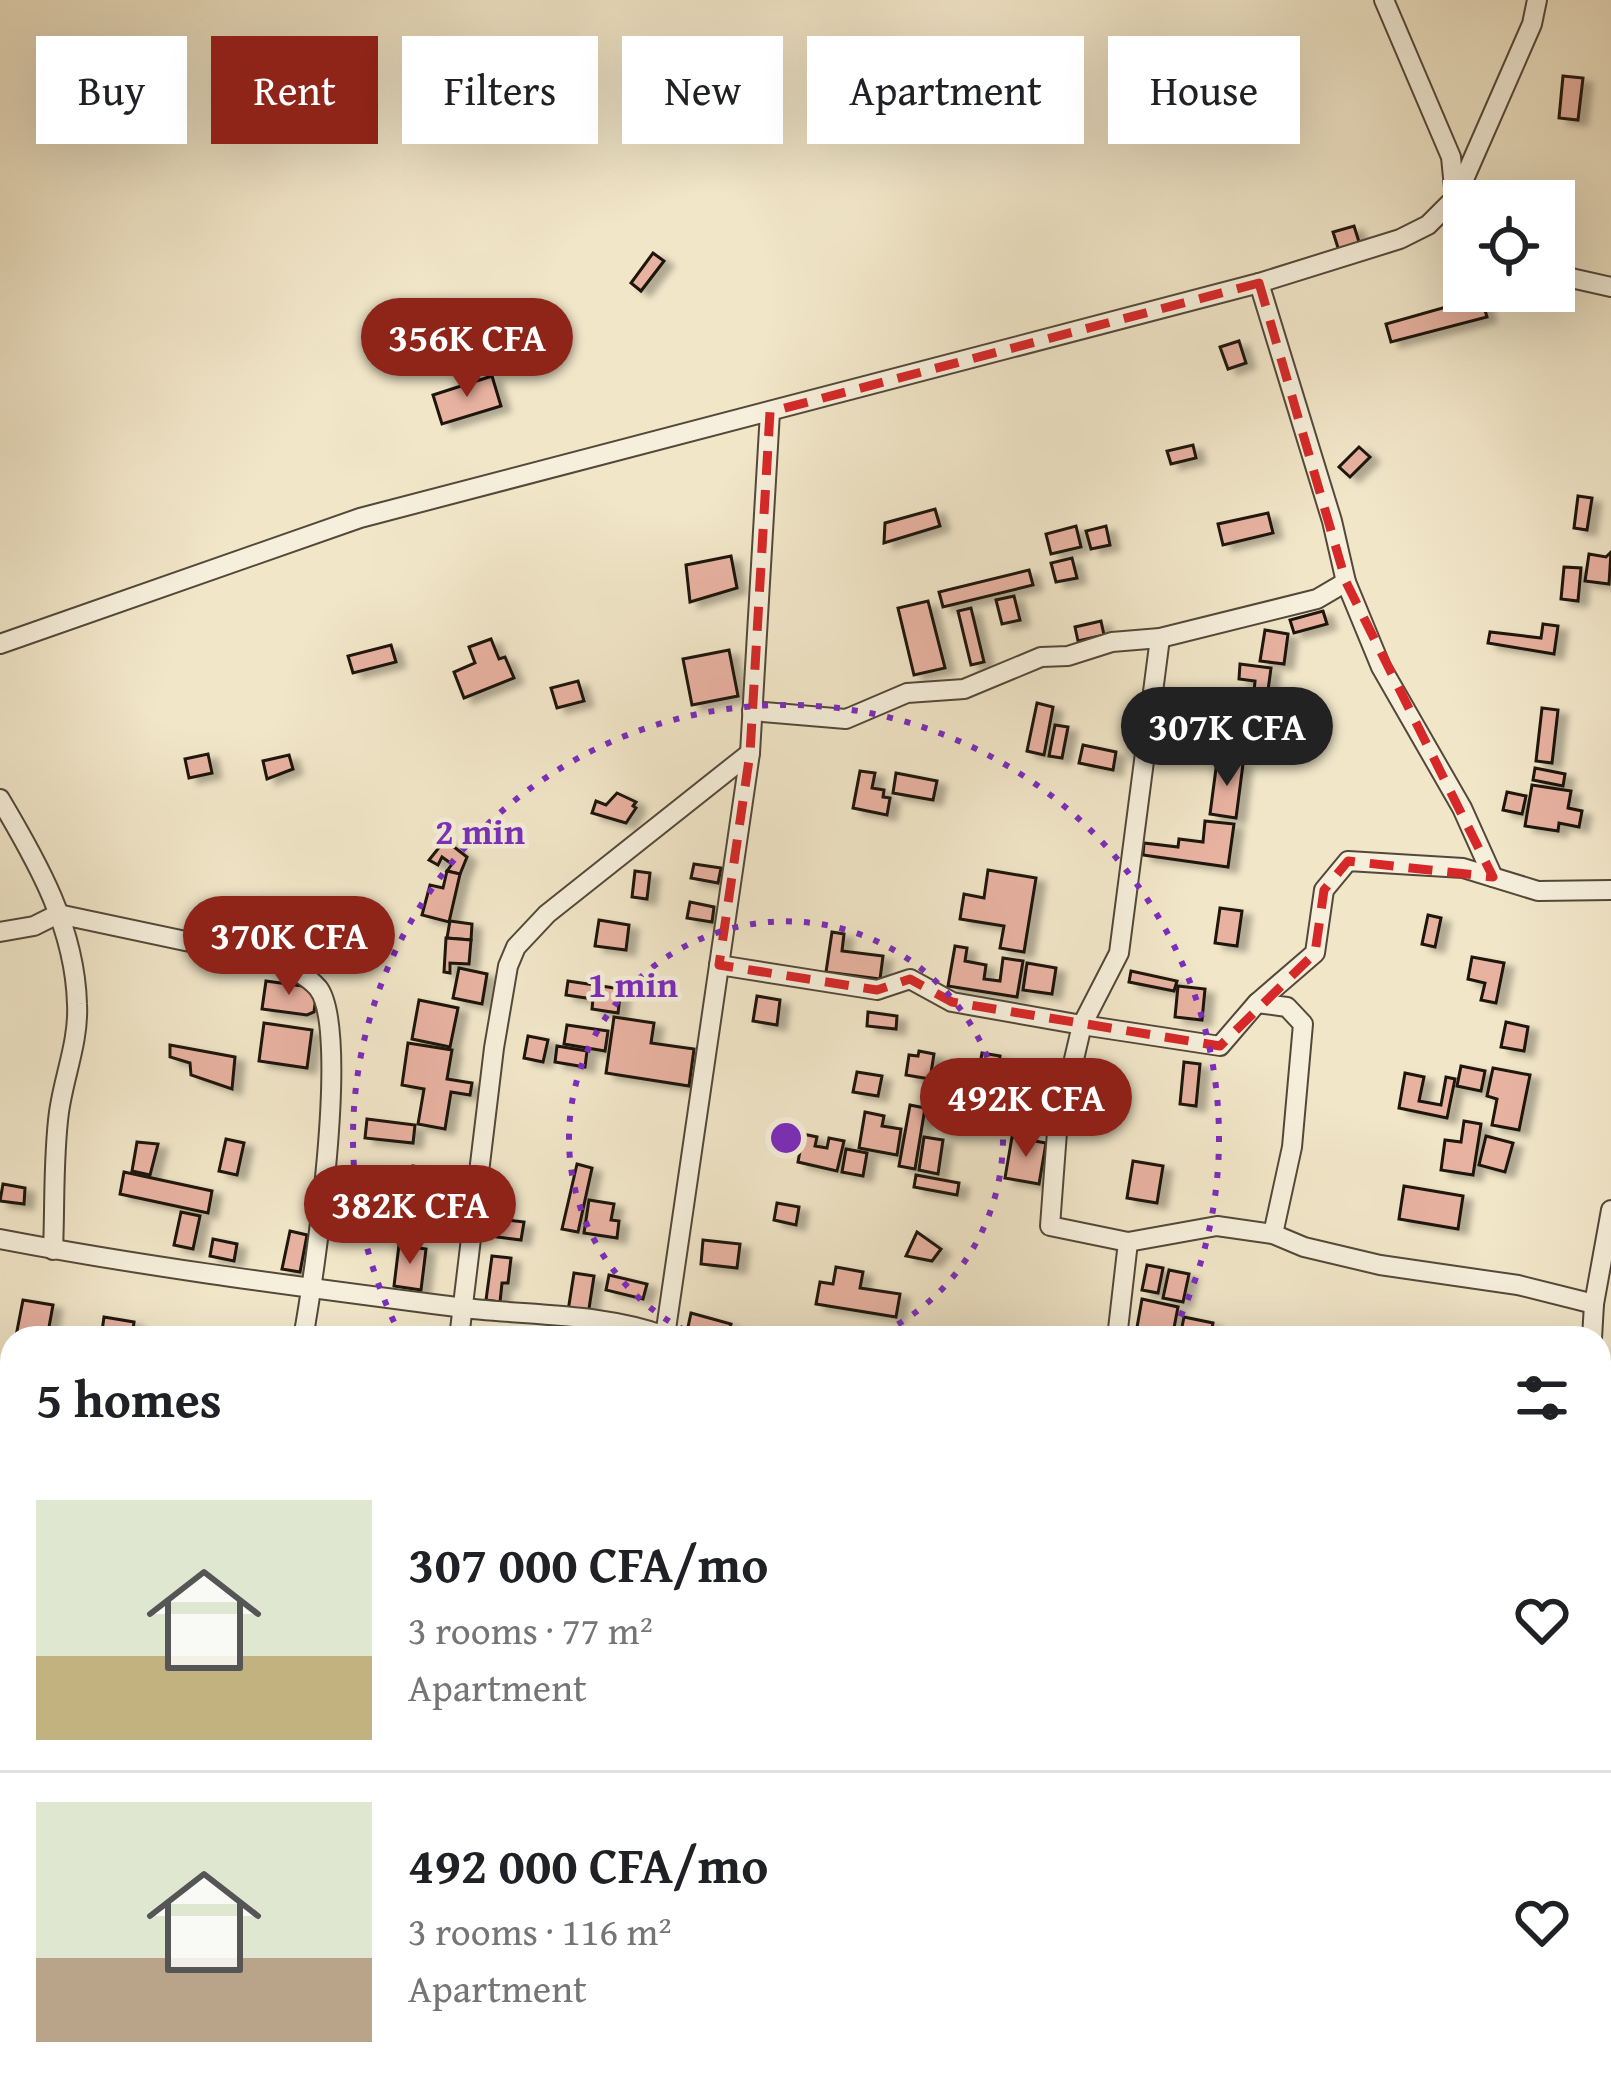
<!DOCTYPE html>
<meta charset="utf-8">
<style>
body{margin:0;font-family:"Gentium Book Plus",serif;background:#f2f2f2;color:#202124;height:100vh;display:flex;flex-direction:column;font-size:45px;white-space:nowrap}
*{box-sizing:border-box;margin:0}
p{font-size:39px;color:#757577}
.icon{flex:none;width:66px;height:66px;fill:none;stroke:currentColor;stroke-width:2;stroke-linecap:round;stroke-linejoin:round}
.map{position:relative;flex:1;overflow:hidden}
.sheet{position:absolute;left:0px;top:1326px;width:1611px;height:771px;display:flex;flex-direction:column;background:#fff;border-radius:36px 36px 0 0;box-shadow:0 12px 48px #0002}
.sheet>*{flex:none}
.hud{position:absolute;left:36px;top:36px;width:1539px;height:108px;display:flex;gap:24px}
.fabs{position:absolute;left:1443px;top:180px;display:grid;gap:24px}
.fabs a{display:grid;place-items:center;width:132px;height:132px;border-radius:0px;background:#fff;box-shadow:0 12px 48px #0002;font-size:60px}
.price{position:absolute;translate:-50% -102px;padding:0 27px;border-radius:42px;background:#8f2418;color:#fff;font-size:39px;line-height:78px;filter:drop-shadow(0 3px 6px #0008)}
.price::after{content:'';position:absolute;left:50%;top:72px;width:36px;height:27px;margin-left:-18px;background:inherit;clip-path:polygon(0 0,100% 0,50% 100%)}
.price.on{background:#222;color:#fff}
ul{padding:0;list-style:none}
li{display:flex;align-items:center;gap:36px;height:300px;padding:0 36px}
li+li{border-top:3px solid #e0e0e0}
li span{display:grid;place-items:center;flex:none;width:336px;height:240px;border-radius:0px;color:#555}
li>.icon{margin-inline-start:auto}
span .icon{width:144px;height:144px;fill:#fffc;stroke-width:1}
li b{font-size:51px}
h2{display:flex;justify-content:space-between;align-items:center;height:144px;padding:0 36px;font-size:51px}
.tag{padding:0 42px;border-radius:0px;background:#fff;box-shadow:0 12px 48px #0002;font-size:42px;line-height:108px}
.tag.on{background:#8f2418;color:#fff}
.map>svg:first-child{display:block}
.building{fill:#e8b2a1;stroke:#1e1409;stroke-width:3;filter:url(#shadow)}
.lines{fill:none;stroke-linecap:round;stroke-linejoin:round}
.minor-casing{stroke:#534839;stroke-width:22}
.minor{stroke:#f6efdb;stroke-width:18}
.marked{fill:none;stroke:#d62828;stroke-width:9;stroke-dasharray:24 15;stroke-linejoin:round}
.ring{fill:none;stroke:#7b2cbf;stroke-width:6;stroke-dasharray:6 12}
.centre{fill:#7b2cbf;stroke:#f6efdb;stroke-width:6}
.ring-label{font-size:36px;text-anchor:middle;font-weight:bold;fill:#7b2cbf;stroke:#f6efdb;stroke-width:9;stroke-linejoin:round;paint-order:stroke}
</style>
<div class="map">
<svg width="1611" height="2096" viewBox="0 0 1611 2096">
<defs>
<filter id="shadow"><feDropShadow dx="9" dy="5" stdDeviation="3" flood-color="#0004"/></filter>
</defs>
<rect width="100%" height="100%" fill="#f1e6c8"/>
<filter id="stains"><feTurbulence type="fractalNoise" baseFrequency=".00167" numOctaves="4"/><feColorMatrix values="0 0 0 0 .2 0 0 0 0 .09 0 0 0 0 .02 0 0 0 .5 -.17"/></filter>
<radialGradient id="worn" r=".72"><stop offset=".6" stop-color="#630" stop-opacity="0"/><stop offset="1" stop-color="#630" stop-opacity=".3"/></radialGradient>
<g class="building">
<path d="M 1563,76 L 1583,78 L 1578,120 L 1559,118 Z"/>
<path d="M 1354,226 L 1360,245 L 1339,251 L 1333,232 Z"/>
<path d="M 653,253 L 664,261 L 641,291 L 631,283 Z"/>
<path d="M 1481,297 L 1487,317 L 1391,342 L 1386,324 Z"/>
<path d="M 1239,341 L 1246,363 L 1228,369 L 1220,347 Z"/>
<path d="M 492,376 L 501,406 L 442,424 L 433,395 Z"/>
<path d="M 1193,445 L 1196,458 L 1171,464 L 1167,451 Z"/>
<path d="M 1359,447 L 1370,457 L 1350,477 L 1339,467 Z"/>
<path d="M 1578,496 L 1592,498 L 1587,530 L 1574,528 Z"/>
<path d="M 935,509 L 940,526 L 884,543 L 885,523 Z"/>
<path d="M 1268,513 L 1273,533 L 1223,545 L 1218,524 Z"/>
<path d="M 1076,526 L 1081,547 L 1051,554 L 1046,534 Z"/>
<path d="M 1106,526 L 1110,545 L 1091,549 L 1086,531 Z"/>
<path d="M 1611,552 L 1609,584 L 1585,581 L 1589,554 L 1606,557 Z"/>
<path d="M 731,556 L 737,588 L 690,602 L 686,565 Z"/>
<path d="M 1072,558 L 1077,578 L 1056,582 L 1051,563 Z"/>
<path d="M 1564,567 L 1581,568 L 1578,601 L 1561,599 Z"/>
<path d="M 1029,570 L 1033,585 L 943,607 L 939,592 Z"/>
<path d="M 1014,596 L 1020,620 L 1002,624 L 996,600 Z"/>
<path d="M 928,601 L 945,668 L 914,675 L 898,608 Z"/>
<path d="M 971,608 L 984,662 L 971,665 L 958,611 Z"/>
<path d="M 1323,611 L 1327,624 L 1294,633 L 1290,620 Z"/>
<path d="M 1101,621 L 1104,635 L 1078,641 L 1075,627 Z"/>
<path d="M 1543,624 L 1558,626 L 1554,654 L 1488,643 L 1490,632 L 1541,638 Z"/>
<path d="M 1265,630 L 1288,634 L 1284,664 L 1260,661 Z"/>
<path d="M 491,639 L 499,659 L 505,657 L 514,678 L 464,698 L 454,672 L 475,663 L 469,647 Z"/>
<path d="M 391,645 L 396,662 L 353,673 L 348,656 Z"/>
<path d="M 729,650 L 738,696 L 692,705 L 683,659 Z"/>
<path d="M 1240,664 L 1271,668 L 1266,705 L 1253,703 L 1255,681 L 1239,679 Z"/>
<path d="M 578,681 L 584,701 L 557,708 L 551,688 Z"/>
<path d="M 1216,699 L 1249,704 L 1243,752 L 1202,746 L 1205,725 L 1212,726 Z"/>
<path d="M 1037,703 L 1053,707 L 1044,755 L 1027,751 Z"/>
<path d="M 1542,708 L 1558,710 L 1552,763 L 1536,761 Z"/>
<path d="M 1055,725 L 1068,727 L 1062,758 L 1049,756 Z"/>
<path d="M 1083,745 L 1116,752 L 1113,770 L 1079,763 Z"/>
<path d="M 208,754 L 212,773 L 189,778 L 185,759 Z"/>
<path d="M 289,755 L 293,769 L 267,779 L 263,761 Z"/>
<path d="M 1217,761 L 1243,764 L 1236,818 L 1210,814 Z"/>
<path d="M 1535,768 L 1565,774 L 1563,786 L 1533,780 Z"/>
<path d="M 860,771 L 875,773 L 872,788 L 884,790 L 883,797 L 890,798 L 887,815 L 853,808 Z"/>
<path d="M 896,773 L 937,781 L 933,800 L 893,793 Z"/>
<path d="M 1532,785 L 1571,791 L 1568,808 L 1582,811 L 1579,827 L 1559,823 L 1558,831 L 1525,826 Z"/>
<path d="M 1507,792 L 1526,796 L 1522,814 L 1503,810 Z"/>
<path d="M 617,793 L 636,802 L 633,806 L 636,808 L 626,823 L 592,813 L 596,801 L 606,805 Z"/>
<path d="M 1205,821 L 1234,824 L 1228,867 L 1143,855 L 1144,843 L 1178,847 L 1179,839 L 1203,842 Z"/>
<path d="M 445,840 L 467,857 L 460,874 L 447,871 L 452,864 L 442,857 L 438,865 L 429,860 Z"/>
<path d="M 694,864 L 721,868 L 718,883 L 691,878 Z"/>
<path d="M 988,870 L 1036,878 L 1024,952 L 1000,948 L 1004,926 L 960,919 L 964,894 L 984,898 Z"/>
<path d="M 447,871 L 460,874 L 449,922 L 422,915 L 430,885 L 443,888 Z"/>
<path d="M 635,871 L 650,873 L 647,899 L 632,897 Z"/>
<path d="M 690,902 L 714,907 L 712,922 L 687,918 Z"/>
<path d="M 1220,908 L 1242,911 L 1237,946 L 1215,943 Z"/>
<path d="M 1428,915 L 1441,918 L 1435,947 L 1422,944 Z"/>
<path d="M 599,920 L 629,925 L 626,950 L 595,946 Z"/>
<path d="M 450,921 L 472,924 L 471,940 L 447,938 Z"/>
<path d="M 832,932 L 844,934 L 842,951 L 883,956 L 880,979 L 826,972 Z"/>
<path d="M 446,938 L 471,940 L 469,964 L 450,963 L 450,973 L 444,972 Z"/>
<path d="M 955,946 L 967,948 L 965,961 L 986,965 L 984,979 L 1000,981 L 1003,958 L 1023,961 L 1017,997 L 948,986 Z"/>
<path d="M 1472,957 L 1504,963 L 1496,1003 L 1481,1000 L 1485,983 L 1468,979 Z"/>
<path d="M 1027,963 L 1056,968 L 1052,994 L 1023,990 Z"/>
<path d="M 459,968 L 487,974 L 482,1004 L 453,998 Z"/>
<path d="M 1131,971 L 1177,981 L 1174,991 L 1129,982 Z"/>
<path d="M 266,981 L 317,988 L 314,1012 L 307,1015 L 262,1009 Z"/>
<path d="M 568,981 L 621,989 L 618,1013 L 592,1009 L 593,999 L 566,995 Z"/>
<path d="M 1178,986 L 1205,989 L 1202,1020 L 1175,1017 Z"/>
<path d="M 757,996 L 780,1000 L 777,1025 L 753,1021 Z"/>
<path d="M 419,1000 L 458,1008 L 450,1047 L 412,1039 Z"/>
<path d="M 868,1012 L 897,1016 L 896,1029 L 867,1026 Z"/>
<path d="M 614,1017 L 654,1023 L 651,1043 L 694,1049 L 689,1086 L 606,1073 Z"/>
<path d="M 1506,1022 L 1528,1027 L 1524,1051 L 1501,1047 Z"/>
<path d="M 264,1023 L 312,1030 L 307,1068 L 259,1061 Z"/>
<path d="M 567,1025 L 608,1031 L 605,1051 L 564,1044 Z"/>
<path d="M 528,1036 L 548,1040 L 543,1062 L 524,1058 Z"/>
<path d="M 408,1043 L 452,1050 L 447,1079 L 472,1083 L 470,1095 L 451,1092 L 445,1129 L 418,1124 L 424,1089 L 402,1085 Z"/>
<path d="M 170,1045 L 235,1057 L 232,1089 L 191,1075 L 190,1063 L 170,1057 Z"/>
<path d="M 557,1046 L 587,1051 L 585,1067 L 555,1062 Z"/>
<path d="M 919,1051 L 934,1054 L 930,1079 L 906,1075 L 909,1055 L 918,1056 Z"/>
<path d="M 982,1053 L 1000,1056 L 998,1068 L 1009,1070 L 1003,1107 L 984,1104 L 983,1111 L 972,1109 Z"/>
<path d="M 1184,1062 L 1200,1064 L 1196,1106 L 1180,1104 Z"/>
<path d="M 1461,1066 L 1485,1071 L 1481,1091 L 1457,1086 Z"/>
<path d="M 1493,1068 L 1530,1075 L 1519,1130 L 1492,1125 L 1497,1099 L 1487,1096 Z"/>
<path d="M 935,1071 L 947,1073 L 944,1090 L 971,1093 L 969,1113 L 929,1109 Z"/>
<path d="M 857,1072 L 882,1076 L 878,1096 L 853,1092 Z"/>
<path d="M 1405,1073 L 1424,1077 L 1419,1101 L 1441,1105 L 1446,1077 L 1455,1079 L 1447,1118 L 1399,1108 Z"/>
<path d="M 910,1105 L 925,1108 L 915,1169 L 899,1166 Z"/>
<path d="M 865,1112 L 884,1116 L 882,1126 L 901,1129 L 897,1155 L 859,1148 Z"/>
<path d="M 367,1119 L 415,1125 L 413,1143 L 365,1138 Z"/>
<path d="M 1464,1121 L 1481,1124 L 1473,1175 L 1441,1170 L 1445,1140 L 1461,1142 Z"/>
<path d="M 803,1134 L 817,1137 L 815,1146 L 827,1148 L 829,1138 L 844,1141 L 837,1171 L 798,1162 Z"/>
<path d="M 1486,1136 L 1513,1143 L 1505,1172 L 1479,1165 Z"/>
<path d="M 924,1137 L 943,1140 L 938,1174 L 919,1170 Z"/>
<path d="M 1012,1137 L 1046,1143 L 1039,1184 L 1005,1178 Z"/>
<path d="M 226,1139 L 244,1143 L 237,1175 L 219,1171 Z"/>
<path d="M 137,1142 L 158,1144 L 150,1175 L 132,1171 Z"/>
<path d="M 846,1149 L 867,1153 L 863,1176 L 842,1172 Z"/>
<path d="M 1133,1161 L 1163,1166 L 1157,1203 L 1127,1198 Z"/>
<path d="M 577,1164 L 592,1168 L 578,1232 L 562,1229 Z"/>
<path d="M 413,1166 L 435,1170 L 433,1183 L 426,1182 L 424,1197 L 450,1202 L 449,1212 L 408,1205 Z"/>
<path d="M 124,1172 L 212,1191 L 208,1213 L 120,1194 Z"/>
<path d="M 390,1175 L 406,1177 L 403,1204 L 386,1202 Z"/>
<path d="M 916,1175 L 959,1183 L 957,1195 L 914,1187 Z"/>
<path d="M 3,1184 L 25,1188 L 24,1204 L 0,1201 Z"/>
<path d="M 1404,1186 L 1463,1196 L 1458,1229 L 1399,1219 Z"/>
<path d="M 589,1200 L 614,1204 L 611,1220 L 619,1221 L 617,1238 L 584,1233 Z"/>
<path d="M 777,1203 L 799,1207 L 796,1225 L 774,1220 Z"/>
<path d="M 181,1212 L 200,1216 L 193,1249 L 174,1245 Z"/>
<path d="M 499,1219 L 524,1222 L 521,1240 L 497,1237 Z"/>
<path d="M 290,1231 L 307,1235 L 300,1272 L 282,1269 Z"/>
<path d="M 917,1232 L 941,1249 L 932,1261 L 906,1256 Z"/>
<path d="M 213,1239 L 237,1244 L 234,1261 L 210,1256 Z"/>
<path d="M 703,1240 L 740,1244 L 737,1268 L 701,1264 Z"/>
<path d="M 399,1245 L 426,1249 L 421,1290 L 394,1286 Z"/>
<path d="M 492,1256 L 511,1258 L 508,1283 L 502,1283 L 500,1302 L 486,1300 Z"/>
<path d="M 1147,1265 L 1163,1268 L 1158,1293 L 1142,1290 Z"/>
<path d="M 836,1267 L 863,1272 L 860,1288 L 900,1294 L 896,1317 L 816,1304 L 820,1282 L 833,1284 Z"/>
<path d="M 1169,1270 L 1189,1274 L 1183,1302 L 1163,1298 Z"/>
<path d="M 574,1273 L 594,1276 L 588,1315 L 568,1311 Z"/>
<path d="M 609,1275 L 647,1284 L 643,1299 L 606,1290 Z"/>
<path d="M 1142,1299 L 1178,1307 L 1172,1338 L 1136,1333 Z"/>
<path d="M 23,1300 L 53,1305 L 47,1338 L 16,1336 Z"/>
<path d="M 691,1313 L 731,1324 L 727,1338 L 688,1327 Z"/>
<path d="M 104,1317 L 134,1322 L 132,1338 L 101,1338 Z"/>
<path d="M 1184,1317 L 1213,1323 L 1210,1338 L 1180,1337 Z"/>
<path d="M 2,1377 L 12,1378 L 12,1410 L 0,1407 Z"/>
</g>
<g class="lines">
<defs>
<g id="minor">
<path d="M 1458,193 L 1532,24 L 1537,0"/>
<path d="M 1554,266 L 1571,278 L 1611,287"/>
<path d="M 1259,283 L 1332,521 L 1346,582 L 1381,667 L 1462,808 L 1493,877"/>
<path d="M 1160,638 L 1119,953 L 1082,1025 L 1220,1046 L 1257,1003"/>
<path d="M 0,644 L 360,518 L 1259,283 L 1400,239 L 1428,225 L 1455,198 L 1451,157 L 1384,0"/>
<path d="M 752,711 L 846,719 L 907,693 L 964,689 L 1041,657 L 1068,656 L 1112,642 L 1160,638 L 1317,599 L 1346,582"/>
<path d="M 0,799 C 38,863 75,928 77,1004 C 79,1041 64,1076 59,1112 C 53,1157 55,1205 53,1250"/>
<path d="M 0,932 L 34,926 L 58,914 L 270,959 C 286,966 306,974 318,988 C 351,1029 314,1279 303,1338"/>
<path d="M 719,965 L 877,990 L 910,979 L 952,1002 L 1082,1025 L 1057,1132 L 1050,1226 L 1128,1242 L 1117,1338"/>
<path d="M 1273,1234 L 1292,1147 L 1303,1024 L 1287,1007 L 1257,1003 L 1315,953 L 1324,890 L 1348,861 L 1463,868 L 1538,891 L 1611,890"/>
<path d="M 0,1239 C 151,1268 303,1287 456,1307 C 524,1316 600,1312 665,1336 L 750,753 L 770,412"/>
<path d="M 1128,1242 L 1217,1226 L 1273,1234 L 1304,1247 L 1380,1265 L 1518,1285 L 1594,1304"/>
<path d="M 459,1338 L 494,1048 L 508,966 L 516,947 L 547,914 L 750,753"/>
<path d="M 1592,1338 L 1594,1304 L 1611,1210"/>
<path d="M 0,1451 L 12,1453"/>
<path d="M 1599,1490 L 1611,1490"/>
<path d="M 0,1652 L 12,1654"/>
<path d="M 477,2096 L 486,2085"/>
<path d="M 537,2096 L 539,2085"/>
<path d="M 1056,2096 L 1065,2085"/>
</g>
</defs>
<use href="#minor" class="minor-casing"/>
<use href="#minor" class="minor"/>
</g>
<path class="marked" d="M 1259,283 L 1346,582 L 1493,877 L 1348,861 L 1324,890 L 1315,953 L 1220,1046 L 952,1002 L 910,979 L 877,990 L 719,965 L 750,753 L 770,412 Z"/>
<g class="ring">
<path d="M701 1338A217 217 0 1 1 871 1338"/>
<path d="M402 1338A433 433 0 1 1 1170 1338"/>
</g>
<circle cx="786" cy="1138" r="18" class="centre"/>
<g class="ring-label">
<text x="480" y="844">2 min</text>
<text x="633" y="997">1 min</text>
</g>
<rect width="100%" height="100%" filter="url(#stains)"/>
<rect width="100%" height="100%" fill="url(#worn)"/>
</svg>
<div class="fabs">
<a><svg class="icon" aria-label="locate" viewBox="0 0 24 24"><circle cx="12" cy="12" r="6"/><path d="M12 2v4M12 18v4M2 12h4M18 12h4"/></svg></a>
</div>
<b class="price" style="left:467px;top:400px">356K CFA</b>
<b class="price on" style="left:1227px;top:789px">307K CFA</b>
<b class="price" style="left:289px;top:998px">370K CFA</b>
<b class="price" style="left:1026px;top:1160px">492K CFA</b>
<b class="price" style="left:410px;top:1267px">382K CFA</b>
<div class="hud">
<a class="tag">Buy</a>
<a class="tag on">Rent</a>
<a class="tag">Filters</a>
<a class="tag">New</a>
<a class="tag">Apartment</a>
<a class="tag">House</a>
</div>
<section class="sheet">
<h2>5 homes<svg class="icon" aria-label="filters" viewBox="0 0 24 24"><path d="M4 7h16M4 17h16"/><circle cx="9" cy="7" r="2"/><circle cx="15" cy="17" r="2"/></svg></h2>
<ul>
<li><span style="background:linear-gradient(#dfe7d0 65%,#c2b280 0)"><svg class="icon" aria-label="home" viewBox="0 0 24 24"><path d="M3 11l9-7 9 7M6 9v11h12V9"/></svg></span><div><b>307 000 CFA/mo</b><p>3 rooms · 77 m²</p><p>Apartment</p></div><svg class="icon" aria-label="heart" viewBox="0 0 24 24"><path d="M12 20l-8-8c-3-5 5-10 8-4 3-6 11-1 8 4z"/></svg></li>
<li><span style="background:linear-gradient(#dfe7d0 65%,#b9a48a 0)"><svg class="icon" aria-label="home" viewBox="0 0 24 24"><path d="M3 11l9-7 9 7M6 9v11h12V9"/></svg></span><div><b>492 000 CFA/mo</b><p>3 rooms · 116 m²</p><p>Apartment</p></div><svg class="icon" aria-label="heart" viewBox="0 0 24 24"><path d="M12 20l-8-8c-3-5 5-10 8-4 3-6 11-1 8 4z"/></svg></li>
</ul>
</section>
</div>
